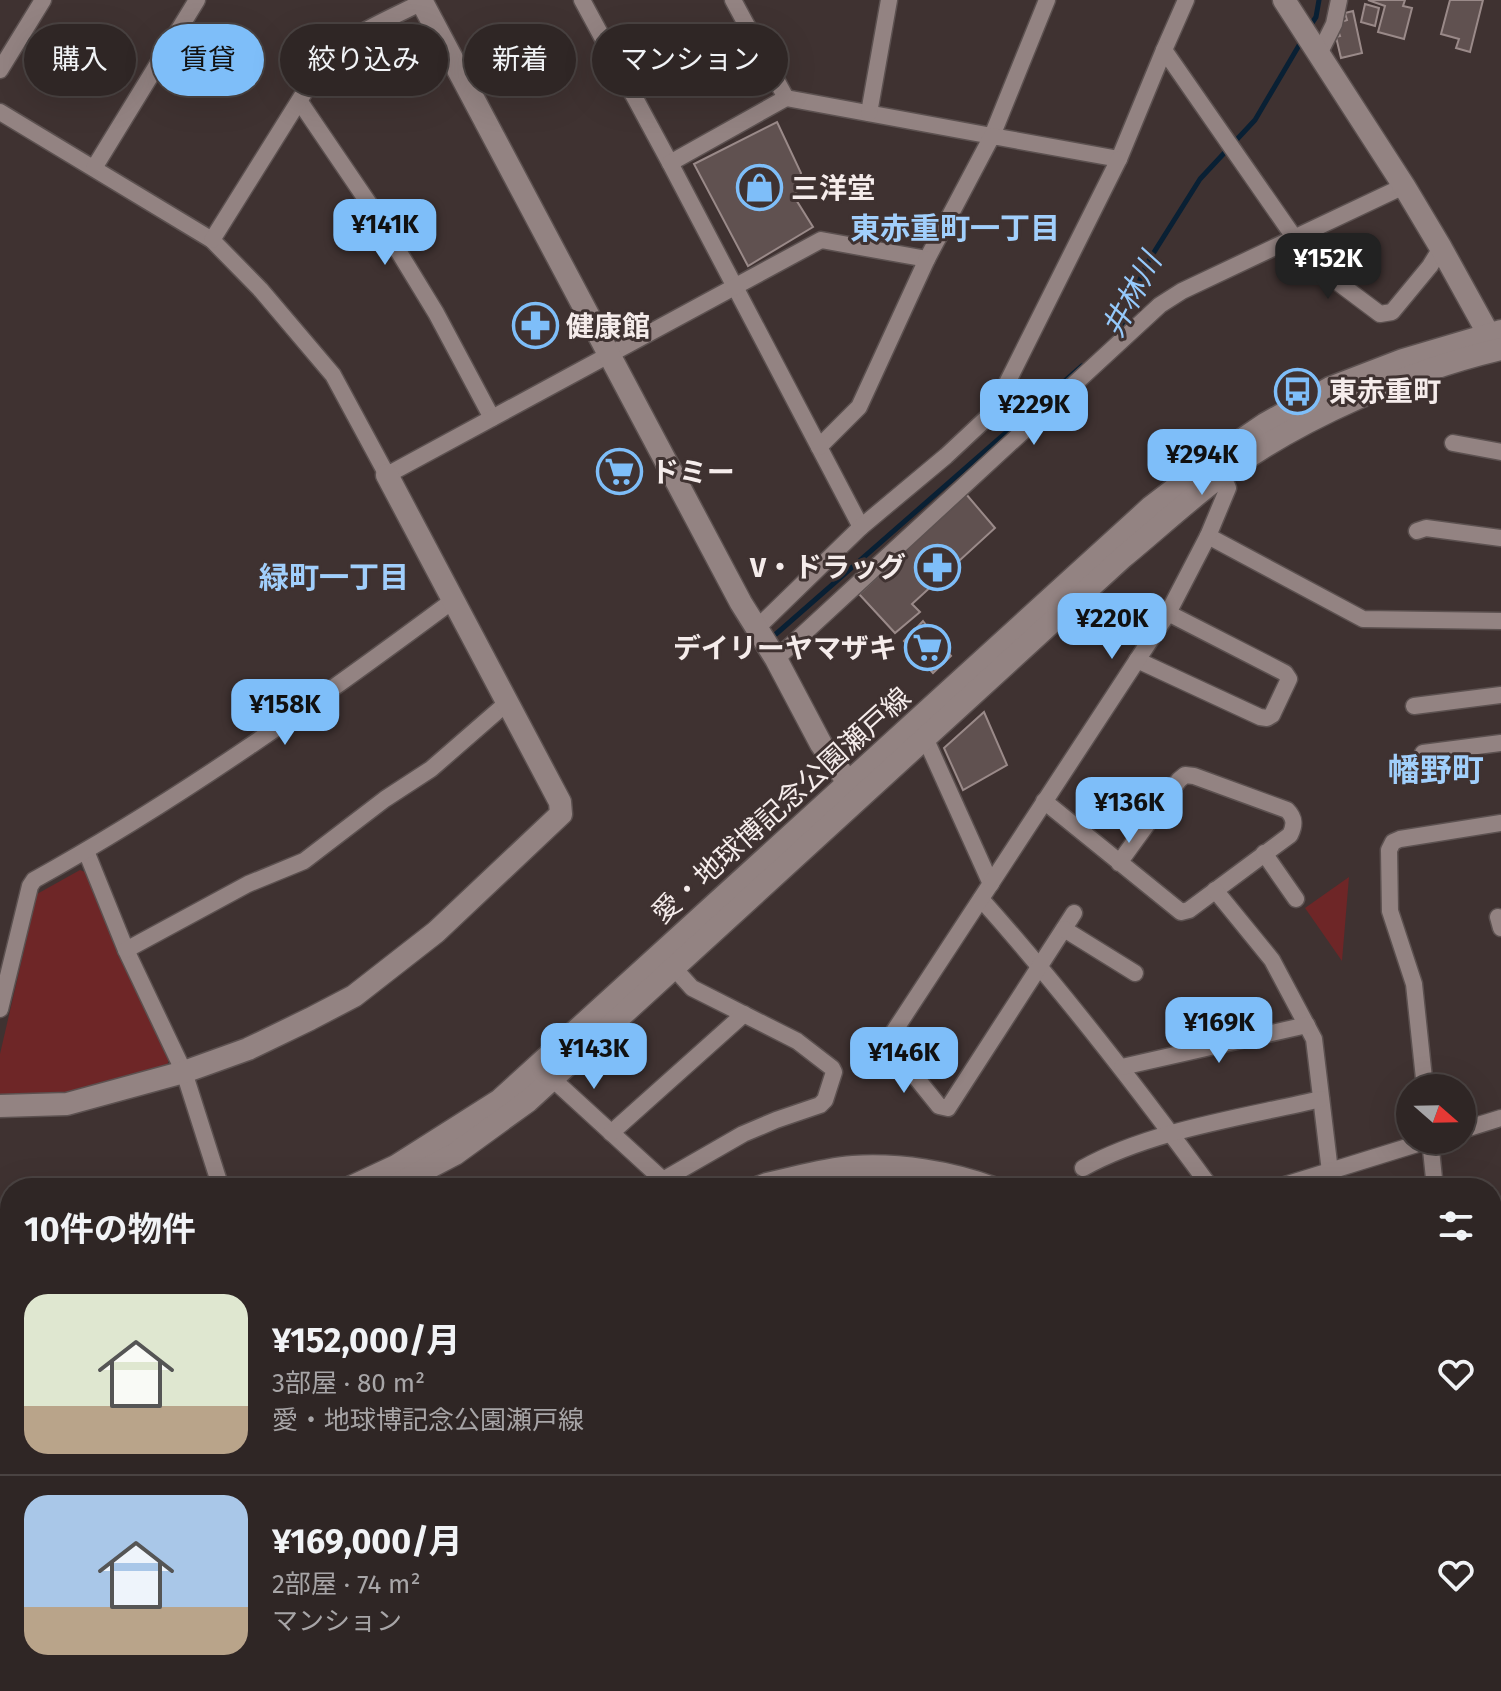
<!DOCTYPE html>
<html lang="ja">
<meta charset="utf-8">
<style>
body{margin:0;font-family:"Fira Sans","Noto Sans JP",sans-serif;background:#3b3232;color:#f1f3f6;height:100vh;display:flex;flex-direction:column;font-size:30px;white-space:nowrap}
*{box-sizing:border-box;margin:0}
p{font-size:26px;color:#a7a5a7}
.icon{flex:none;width:44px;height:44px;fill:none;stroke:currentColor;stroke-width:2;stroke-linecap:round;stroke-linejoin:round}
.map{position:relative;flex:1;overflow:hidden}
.side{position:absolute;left:0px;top:1178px;width:1502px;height:514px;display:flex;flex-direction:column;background:#2f2625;border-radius:32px 32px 0 0;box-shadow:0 8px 32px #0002,0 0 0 2px #4a4342}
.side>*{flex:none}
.guide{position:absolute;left:24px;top:24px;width:800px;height:72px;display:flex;gap:16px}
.needle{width:52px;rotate:110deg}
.fabs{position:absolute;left:1396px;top:1074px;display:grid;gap:16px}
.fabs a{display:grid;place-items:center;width:80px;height:80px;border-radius:50%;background:#2f2625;box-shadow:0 8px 32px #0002,0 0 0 2px #4a4342;font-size:40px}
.price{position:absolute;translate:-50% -68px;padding:0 18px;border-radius:16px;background:#7ebef9;color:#111;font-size:26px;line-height:52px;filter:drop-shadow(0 2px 4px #0008)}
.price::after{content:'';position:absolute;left:50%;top:48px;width:24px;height:18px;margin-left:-12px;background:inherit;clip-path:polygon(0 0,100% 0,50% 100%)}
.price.selected{background:#222;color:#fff}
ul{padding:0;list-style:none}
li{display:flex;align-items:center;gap:24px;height:200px;padding:0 24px}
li+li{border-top:2px solid #4a4342}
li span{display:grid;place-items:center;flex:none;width:224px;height:160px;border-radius:24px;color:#555}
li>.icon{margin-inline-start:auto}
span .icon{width:96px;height:96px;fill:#fffc;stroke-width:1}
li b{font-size:34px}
h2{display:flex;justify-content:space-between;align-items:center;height:96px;padding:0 24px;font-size:34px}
.chip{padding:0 28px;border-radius:36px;background:#2f2625;box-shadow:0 8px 32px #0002,0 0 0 2px #4a4342;font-size:28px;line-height:72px}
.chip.selected{background:#7ebef9;color:#111}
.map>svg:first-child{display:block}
.green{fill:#6e2627}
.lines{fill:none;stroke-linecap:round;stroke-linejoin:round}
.stream{stroke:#092034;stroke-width:5}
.building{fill:#605150;stroke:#9a8a89;stroke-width:2}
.street-casing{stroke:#5c5150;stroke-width:19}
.secondary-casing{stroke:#5c5150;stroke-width:25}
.street{stroke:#938382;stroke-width:16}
.secondary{stroke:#938382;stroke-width:22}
.labels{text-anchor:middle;stroke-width:6;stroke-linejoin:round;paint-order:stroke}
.poi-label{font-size:28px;font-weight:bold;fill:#f5eceb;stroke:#3f3231;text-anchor:start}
.street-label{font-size:28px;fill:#f5eceb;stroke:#3f3231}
.neighbourhood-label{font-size:30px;font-weight:bold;fill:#a1cffc;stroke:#3f3231}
.water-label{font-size:30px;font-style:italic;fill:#95c9fb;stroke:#3f3231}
.quarter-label{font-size:32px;font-weight:bold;fill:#a1cffc;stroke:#3f3231}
</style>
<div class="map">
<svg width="1501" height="1691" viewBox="0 0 1501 1691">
<rect width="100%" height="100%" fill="#3f3231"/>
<g class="green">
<path d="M 80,870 L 85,872 L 169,1060 L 167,1065 L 66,1093 L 0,1095 L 0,1054 L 37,894 Z"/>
<path d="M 1349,877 L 1342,961 L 1305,908 Z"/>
<path d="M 0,1331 L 10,1343 L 10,1418 L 0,1408 Z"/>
</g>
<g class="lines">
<g class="stream">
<path d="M 1310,26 L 1316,17 L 1319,0"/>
<path d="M 1117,336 L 1146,265 L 1200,179 L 1255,120 L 1301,42"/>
<path d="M 776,634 L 1082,366"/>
</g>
</g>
<g class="building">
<path d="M 1368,0 L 1405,0 L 1403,6 L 1412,8 L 1404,39 L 1378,32 L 1385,6 Z"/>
<path d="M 1450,0 L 1483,0 L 1470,52 L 1456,48 L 1459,39 L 1441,34 Z"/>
<path d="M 1365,4 L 1379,8 L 1375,26 L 1361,22 Z"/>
<path d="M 1353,11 L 1362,53 L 1341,58 L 1336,37 L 1340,36 L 1338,30 L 1341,22 L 1347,20 L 1345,13 Z"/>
<path d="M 777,122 L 801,173 L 795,198 L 813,227 L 748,266 L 694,164 Z"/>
<path d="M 966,494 L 995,528 L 912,604 L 920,612 L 895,633 L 859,594 Z"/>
<path d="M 923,621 L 951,656 L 933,673 L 904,641 Z"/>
<path d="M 984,712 L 1007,765 L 963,790 L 944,748 Z"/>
<path d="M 122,1682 L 148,1688 L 147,1691 L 120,1691 Z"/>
</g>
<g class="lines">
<defs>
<g id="street">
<path d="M 582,0 L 670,163"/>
<path d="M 733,0 L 786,98 L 670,163 L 861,527 L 757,628"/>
<path d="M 1164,50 L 1186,0"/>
<path d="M 1319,54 L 1334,24 L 1339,0"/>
<path d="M 0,70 L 43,0"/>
<path d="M 786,98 L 992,136 L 1047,0"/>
<path d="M 300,102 L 372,208 L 436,313 L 492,418"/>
<path d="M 0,112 L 212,240 L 260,289 L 333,375 L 387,475 L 821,240 L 927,259 L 992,136 L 1119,159 L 1164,50 L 1312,263 L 1380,314 L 1392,312 L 1430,266 L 1441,248"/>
<path d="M 869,113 L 889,0"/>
<path d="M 94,168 L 197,0"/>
<path d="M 212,240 L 322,64 C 348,34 388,20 422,2"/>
<path d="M 1453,443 L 1501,452"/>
<path d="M 819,447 L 859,407 L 927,259"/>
<path d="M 861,527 L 946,456 L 992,413 L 1119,159"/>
<path d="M 1417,531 L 1426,528 L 1501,538"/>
<path d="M 1208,536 L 1363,619 L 1501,621"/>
<path d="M 776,659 L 1160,305 L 1182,291 L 1404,186"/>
<path d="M 1137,660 L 1260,717 L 1267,718 L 1272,715 L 1289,679 L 1285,673 L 1168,613"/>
<path d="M 1414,706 L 1501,695"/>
<path d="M 922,731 L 991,884"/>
<path d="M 1423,753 L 1501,743"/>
<path d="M 1044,801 L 1181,912 L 1189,910 L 1290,835 C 1295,825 1295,818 1287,810 L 1194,776 L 1185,775 L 1179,780 L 1119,863"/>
<path d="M 86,851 L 126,950 L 184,1072 L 221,1188"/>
<path d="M 1264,853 L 1296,899"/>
<path d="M 1215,890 L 1272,960 L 1314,1039 L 1332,1188"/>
<path d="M 981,899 C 1063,991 1138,1088 1211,1188"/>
<path d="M 1074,913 L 948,1108 L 939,1106 L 893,1049 L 889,1039 L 1168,613 L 1208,536 L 1228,488 L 1218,467"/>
<path d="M 1498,917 L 1501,928"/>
<path d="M 1064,929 L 1135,973"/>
<path d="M 126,950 L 248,884 L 304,861 L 385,799 L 431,769 L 508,702"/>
<path d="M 0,1009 L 30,886 L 34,880 C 182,798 319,700 455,599"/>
<path d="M 1122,1067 L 1307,1025"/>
<path d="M 545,1072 L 663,1180 L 743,1134 L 776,1120 L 820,1105 L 825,1100 L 834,1072 L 832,1068 L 797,1041 L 692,988 L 674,968"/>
<path d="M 1425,1088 L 1414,984 L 1390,911 L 1389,850 L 1393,842 L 1400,839 L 1501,823"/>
<path d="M 1462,1130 L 1501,1118"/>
<path d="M 611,1133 L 744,1014"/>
<path d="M 1083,1168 C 1151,1130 1245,1117 1321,1099"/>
<path d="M 1275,1188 L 1430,1140 L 1435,1188"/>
<path d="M 0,1311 L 10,1323"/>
<path d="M 1492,1337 L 1501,1337"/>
<path d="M 1492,1502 L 1501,1502"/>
<path d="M 963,1691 L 982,1682"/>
<path d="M 1328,1691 L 1332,1682"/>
<path d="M 1409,1691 L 1412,1682"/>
</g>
<g id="secondary">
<path d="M 421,0 L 741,603 L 776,659 L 821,744 L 857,795"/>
<path d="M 1284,0 L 1404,186 L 1441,248 L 1494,344"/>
<path d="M 0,1106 L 67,1104 L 184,1072 L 248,1049 L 310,1019 L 354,996 L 436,932 L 561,814 L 560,802 L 387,475"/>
<path d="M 349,1188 L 396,1166 L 500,1100 L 1151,507 L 1215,458 L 1265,424 L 1330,388 L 1403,360 L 1501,331"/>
<path d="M 390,1188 L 455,1154 L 528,1101 L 1123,557 C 1156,530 1188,500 1222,475 C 1299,418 1408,371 1501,349"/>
<path d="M 757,1188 L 767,1184 C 795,1178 824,1169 853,1167 C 899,1164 950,1172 993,1188"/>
<path d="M 0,1246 L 10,1246"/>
<path d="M 0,1264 L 10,1264"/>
<path d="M 0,1439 L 10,1481"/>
<path d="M 0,1619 L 10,1590"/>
<path d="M 53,1691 L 56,1682"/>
<path d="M 171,1691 L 173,1682"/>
<path d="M 319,1691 L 325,1682"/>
<path d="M 1171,1691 L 1173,1682"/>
</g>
</defs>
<use href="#street" class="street-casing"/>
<use href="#secondary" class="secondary-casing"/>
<use href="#street" class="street"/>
<use href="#secondary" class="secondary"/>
</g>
<defs>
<symbol id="shop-ring" viewBox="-11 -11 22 22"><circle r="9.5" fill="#3f3231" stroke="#7ebef9" stroke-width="1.5"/><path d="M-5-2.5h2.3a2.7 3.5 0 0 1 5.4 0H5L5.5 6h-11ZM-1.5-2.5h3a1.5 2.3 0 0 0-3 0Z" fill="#7ebef9"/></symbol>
<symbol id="pharmacy-ring" viewBox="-11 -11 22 22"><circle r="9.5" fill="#3f3231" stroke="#7ebef9" stroke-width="1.5"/><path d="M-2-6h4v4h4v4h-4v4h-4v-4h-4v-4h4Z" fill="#7ebef9"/></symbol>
<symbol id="bus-ring" viewBox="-11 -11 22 22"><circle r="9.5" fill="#3f3231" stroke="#7ebef9" stroke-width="1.5"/><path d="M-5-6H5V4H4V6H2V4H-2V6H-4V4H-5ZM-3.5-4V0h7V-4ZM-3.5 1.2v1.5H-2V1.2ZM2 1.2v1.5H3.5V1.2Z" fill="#7ebef9"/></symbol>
<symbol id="supermarket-ring" viewBox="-11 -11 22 22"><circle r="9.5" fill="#3f3231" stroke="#7ebef9" stroke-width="1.5"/><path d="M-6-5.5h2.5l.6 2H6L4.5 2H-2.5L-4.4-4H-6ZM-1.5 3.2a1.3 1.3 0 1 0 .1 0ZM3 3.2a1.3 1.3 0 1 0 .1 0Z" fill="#7ebef9"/></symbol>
</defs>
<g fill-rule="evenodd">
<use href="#shop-ring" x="734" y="162" width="51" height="51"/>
<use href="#pharmacy-ring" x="510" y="300" width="51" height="51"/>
<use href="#bus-ring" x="1272" y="366" width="51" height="51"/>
<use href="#supermarket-ring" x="594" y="446" width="51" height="51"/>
<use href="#pharmacy-ring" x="912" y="542" width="51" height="51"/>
<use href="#supermarket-ring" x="902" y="622" width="51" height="51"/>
</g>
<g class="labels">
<g class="poi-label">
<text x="791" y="198">三洋堂</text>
<text x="566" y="336">健康館</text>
<text x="1329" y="401">東赤重町</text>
<text x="651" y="482">ドミー</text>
<text x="906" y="577" text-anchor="end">V・ドラッグ</text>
<text x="897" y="658" text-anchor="end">デイリーヤマザキ</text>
</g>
<g class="street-label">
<text transform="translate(781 805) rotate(-42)" y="10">愛・地球博記念公園瀬戸線</text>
</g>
<g class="neighbourhood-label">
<text x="955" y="239">東赤重町一丁目</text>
<text x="334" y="588">緑町一丁目</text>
</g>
<g class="water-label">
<text transform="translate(1132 295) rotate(-62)" y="10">井林川</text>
</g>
<g class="quarter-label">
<text x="1436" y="781">幡野町</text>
</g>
</g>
</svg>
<div class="fabs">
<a><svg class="needle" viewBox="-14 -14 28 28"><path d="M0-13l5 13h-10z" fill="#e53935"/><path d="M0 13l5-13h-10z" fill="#a7a5a7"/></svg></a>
</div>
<b class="price" style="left:385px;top:267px">¥141K</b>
<b class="price selected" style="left:1328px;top:301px">¥152K</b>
<b class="price" style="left:1034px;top:447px">¥229K</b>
<b class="price" style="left:1202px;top:497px">¥294K</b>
<b class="price" style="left:1112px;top:661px">¥220K</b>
<b class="price" style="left:285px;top:747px">¥158K</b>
<b class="price" style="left:1129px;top:845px">¥136K</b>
<b class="price" style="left:1219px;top:1065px">¥169K</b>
<b class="price" style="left:594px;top:1091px">¥143K</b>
<b class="price" style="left:904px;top:1095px">¥146K</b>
<div class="guide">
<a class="chip">購入</a>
<a class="chip selected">賃貸</a>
<a class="chip">絞り込み</a>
<a class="chip">新着</a>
<a class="chip">マンション</a>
</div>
<section class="side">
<h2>10件の物件<svg class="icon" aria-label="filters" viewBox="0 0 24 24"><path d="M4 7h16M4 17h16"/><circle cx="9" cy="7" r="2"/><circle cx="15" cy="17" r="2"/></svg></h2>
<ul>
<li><span style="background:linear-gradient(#dfe7d0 70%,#b9a48a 0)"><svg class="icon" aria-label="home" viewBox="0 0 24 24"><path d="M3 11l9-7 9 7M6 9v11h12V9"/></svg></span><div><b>¥152,000/月</b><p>3部屋 · 80 m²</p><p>愛・地球博記念公園瀬戸線</p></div><svg class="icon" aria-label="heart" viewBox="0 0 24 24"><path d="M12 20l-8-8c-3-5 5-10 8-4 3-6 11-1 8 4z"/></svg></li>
<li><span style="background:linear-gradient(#a9c7e8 70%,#b9a48a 0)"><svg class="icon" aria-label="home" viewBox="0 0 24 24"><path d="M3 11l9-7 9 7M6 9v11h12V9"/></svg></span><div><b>¥169,000/月</b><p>2部屋 · 74 m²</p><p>マンション</p></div><svg class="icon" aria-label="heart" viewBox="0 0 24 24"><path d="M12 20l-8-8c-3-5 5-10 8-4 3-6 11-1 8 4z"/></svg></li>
</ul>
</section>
</div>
